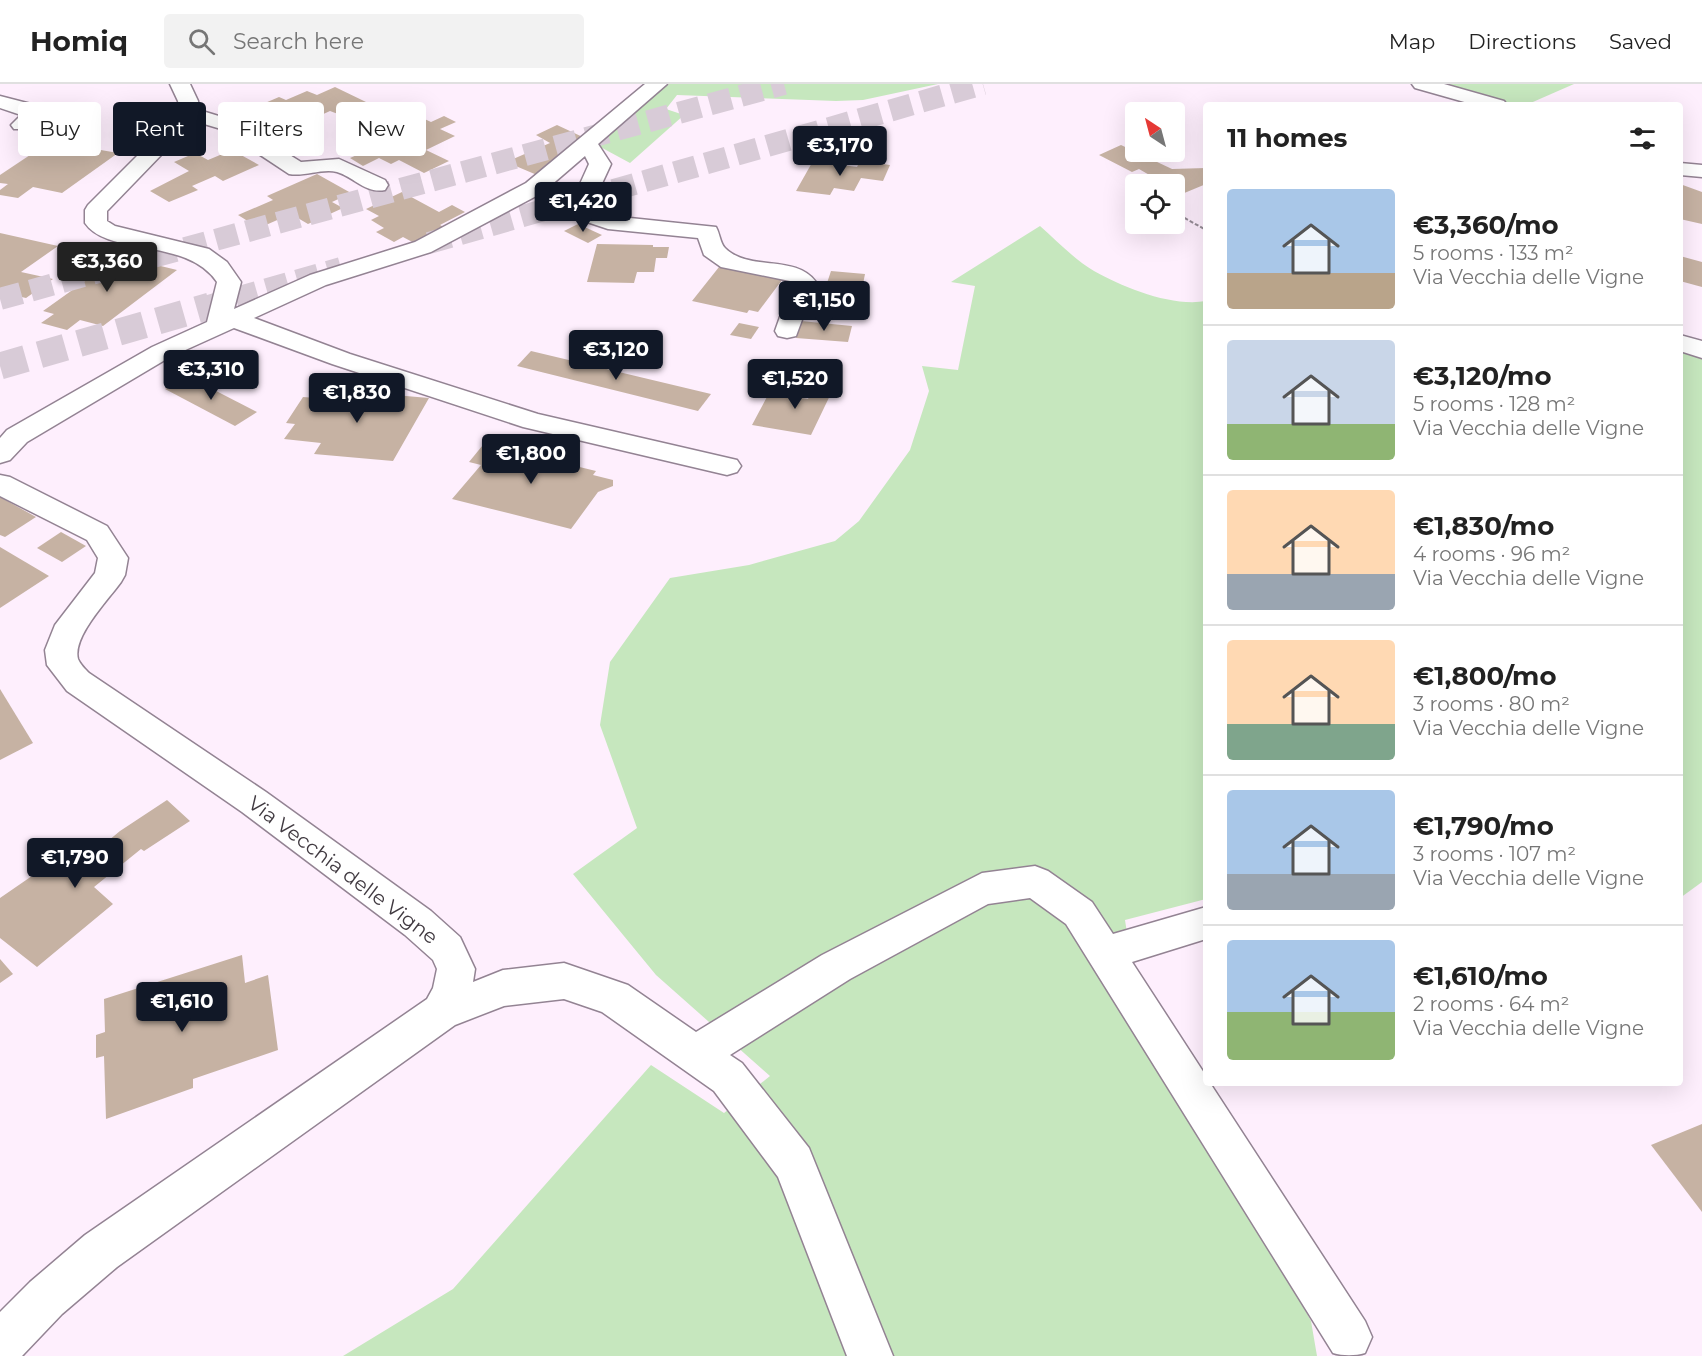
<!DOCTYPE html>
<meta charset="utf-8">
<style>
body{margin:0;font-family:Montserrat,sans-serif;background:#f2f2f2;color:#222;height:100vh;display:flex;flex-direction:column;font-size:22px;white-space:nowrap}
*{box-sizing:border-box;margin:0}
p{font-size:20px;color:#767676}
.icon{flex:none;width:33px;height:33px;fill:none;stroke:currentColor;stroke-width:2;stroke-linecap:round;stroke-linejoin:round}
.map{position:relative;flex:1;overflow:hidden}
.sheet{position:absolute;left:1203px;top:18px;width:480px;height:984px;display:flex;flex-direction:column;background:#fff;border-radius:6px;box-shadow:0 6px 24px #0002}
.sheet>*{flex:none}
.guide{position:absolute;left:18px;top:18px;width:570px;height:54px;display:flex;gap:12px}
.needle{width:39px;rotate:324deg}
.controls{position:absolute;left:1125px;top:18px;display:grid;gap:12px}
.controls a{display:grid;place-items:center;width:60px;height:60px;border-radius:6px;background:#fff;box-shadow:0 6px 24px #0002;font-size:30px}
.price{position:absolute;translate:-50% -51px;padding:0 14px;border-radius:6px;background:#111827;color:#fff;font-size:20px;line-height:39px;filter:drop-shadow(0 2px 3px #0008)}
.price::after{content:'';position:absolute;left:50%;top:36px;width:18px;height:14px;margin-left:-9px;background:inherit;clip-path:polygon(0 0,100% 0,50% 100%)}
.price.on{background:#222;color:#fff}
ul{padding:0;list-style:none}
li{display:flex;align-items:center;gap:18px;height:150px;padding:0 24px}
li+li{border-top:2px solid #e0e0e0}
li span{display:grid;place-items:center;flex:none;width:168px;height:120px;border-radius:6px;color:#555}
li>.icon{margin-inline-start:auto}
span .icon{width:72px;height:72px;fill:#fffc;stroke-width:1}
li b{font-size:26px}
h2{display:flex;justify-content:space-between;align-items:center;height:72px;padding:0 24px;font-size:26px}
.tag{padding:0 21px;border-radius:6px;background:#fff;box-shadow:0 6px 24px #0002;font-size:21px;line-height:54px}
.tag.on{background:#111827;color:#fff}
header{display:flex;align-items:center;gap:36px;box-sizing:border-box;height:84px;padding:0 30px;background:#fff;border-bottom:2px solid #e0e0e0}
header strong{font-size:28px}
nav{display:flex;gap:33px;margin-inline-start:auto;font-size:21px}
.search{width:420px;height:54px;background:#f2f2f2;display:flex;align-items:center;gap:15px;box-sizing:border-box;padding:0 21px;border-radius:6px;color:#767676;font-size:22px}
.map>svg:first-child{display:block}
.green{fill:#c6e7be}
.building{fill:#c6b2a3}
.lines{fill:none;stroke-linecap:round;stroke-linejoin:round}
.highway-tunnel-far1{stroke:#d8cbd7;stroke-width:22;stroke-dasharray:22 10;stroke-linecap:butt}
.highway-tunnel{stroke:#d8cbd7;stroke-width:27;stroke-dasharray:27 14;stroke-linecap:butt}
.minor-casing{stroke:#938393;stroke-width:3}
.path{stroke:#968c96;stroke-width:2;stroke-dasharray:4 2;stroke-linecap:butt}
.minor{fill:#fff;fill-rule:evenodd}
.labels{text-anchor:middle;stroke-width:6;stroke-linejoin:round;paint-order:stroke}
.street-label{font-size:20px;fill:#413a41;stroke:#fff}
</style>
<header>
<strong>Homiq</strong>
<div class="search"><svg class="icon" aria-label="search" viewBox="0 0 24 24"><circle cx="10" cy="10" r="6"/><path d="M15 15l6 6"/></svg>Search here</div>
<nav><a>Map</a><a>Directions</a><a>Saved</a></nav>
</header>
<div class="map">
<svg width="1702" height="1272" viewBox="0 0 1702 1272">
<rect width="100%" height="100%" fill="#feeffd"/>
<g class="green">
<path d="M 669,0 L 938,0 L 863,16 L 836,17 L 677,11 L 666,25 L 684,31 L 630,79 L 593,59 Z"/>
<path d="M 1437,0 L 1574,0 L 1526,21 L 1508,21 Z"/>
<path d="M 1040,142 C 1057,157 1075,176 1094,187 C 1124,204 1172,223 1206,217 L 1206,815 L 1125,836 L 1138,920 L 1311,1237 L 1317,1272 L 343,1272 L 453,1205 L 651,981 L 724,1029 L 770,992 L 656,891 L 573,790 L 637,744 L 600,641 L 610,578 L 670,494 L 749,481 L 835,457 L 859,437 L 910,366 L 929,307 L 922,282 L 958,286 L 975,202 L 951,198 Z"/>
<path d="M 1680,267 L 1702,271 L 1702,798 L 1680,814 Z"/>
</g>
<g class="building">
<path d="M 335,3 L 366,18 L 338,30 L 330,27 L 297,42 L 281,34 L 289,31 L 265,19 L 279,13 L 286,16 L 307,7 L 317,11 Z"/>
<path d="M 398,18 L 409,24 L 381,36 L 370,30 Z"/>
<path d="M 416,31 L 431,38 L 444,32 L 456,38 L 440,45 L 455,52 L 426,66 L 449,77 L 424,89 L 399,76 L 391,80 L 379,74 L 363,82 L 350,74 L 375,63 L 388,69 L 397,64 L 371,51 Z"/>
<path d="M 557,41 L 587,55 L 537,91 L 506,78 L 550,59 L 536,51 Z"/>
<path d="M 61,59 L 118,69 L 62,109 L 33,103 L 18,114 L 0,111 L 0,106 L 8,100 L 0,99 L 0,91 L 36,67 L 46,69 Z"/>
<path d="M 1121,61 L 1172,85 L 1206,84 L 1206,100 L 1182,110 L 1174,106 L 1174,100 L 1165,100 L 1139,85 L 1132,88 L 1099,71 Z"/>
<path d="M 232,66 L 259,81 L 223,97 L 215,92 L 192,102 L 198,106 L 169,118 L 150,107 L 189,87 L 174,78 L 195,69 L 208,76 Z"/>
<path d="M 813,77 L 857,83 L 860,77 L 890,81 L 883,97 L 861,94 L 854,107 L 834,104 L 830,111 L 796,107 Z"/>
<path d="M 317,90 L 351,109 L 332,118 L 343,124 L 308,140 L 291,130 L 259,144 L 238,131 L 273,116 L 267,112 Z"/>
<path d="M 1680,100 L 1702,108 L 1702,140 L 1680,135 Z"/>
<path d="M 402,108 L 439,128 L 452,121 L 465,128 L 440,141 L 447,145 L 416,160 L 403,153 L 394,158 L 376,148 L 384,144 L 371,136 L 379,132 L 366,125 Z"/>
<path d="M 578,140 L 602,151 L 588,159 L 564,147 Z"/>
<path d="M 0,149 L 58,162 L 21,188 L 53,195 L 26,214 L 0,208 Z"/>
<path d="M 597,160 L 653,161 L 653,163 L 669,163 L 667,174 L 656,174 L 654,188 L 637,188 L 634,199 L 587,198 Z"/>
<path d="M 120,172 L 177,186 L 103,242 L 80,236 L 67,246 L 41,239 L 54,230 L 43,227 Z"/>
<path d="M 1680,172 L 1702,178 L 1702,203 L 1680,197 Z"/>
<path d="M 719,183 L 782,196 L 758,228 L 749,226 L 747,229 L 692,217 Z"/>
<path d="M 831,187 L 865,190 L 862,205 L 826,202 Z"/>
<path d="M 801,237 L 852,242 L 848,258 L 796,254 Z"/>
<path d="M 739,239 L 759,243 L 751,255 L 730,251 Z"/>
<path d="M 531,267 L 711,310 L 698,327 L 517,282 Z"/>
<path d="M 187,292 L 257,328 L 235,342 L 165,305 Z"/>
<path d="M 817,296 L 836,299 L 811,351 L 752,341 L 769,309 L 808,315 Z"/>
<path d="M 348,307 L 429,314 L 393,377 L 314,370 L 321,359 L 284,355 L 295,340 L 286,339 L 303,313 L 342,316 Z"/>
<path d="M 487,356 L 562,375 L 559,378 L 596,387 L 593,391 L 613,396 L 613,402 L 598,408 L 571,445 L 452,415 L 481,381 L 469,378 Z"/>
<path d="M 0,413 L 36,433 L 5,453 L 0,451 Z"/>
<path d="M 61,448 L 86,462 L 62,478 L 37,464 Z"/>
<path d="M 0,463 L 49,492 L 0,524 Z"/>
<path d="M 0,605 L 33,659 L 0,676 Z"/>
<path d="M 167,716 L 190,737 L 144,767 L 141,765 L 94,803 L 113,820 L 37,883 L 0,854 L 0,814 L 61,772 L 73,786 L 120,747 Z"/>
<path d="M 242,871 L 245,899 L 268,891 L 278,966 L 193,995 L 193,1004 L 106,1035 L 104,972 L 96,974 L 96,951 L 105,948 L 104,915 Z"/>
<path d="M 0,875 L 13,890 L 0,899 Z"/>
<path d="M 1702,1040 L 1702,1128 L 1651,1061 Z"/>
</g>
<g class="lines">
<g class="highway-tunnel-far1">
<path d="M 429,159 L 983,0"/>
<path d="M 0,215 L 784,0"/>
<path d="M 205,223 L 341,184"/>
</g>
<path class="highway-tunnel" d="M 0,282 L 210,222"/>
<defs>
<g id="minor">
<path d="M 170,0 L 190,0 L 198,17 L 199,26 L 235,37 L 301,78 L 339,75 L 385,96 L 388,101 L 385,106 C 366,110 354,93 337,88 C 322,84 305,93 289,90 L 221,45 L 194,37 L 107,127 L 107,137 L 115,142 L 209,165 L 227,178 L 241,198 L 234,225 L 310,191 L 415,158 L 526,99 L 645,0 L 667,0 L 598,60 L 611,80 L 592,121 L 597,126 L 611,132 L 716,143 C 720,150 720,159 725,164 C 749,188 796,170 816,198 L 796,252 L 787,254 L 778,252 L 775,247 L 792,199 L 790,197 L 721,183 L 704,171 L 698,154 L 608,145 L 581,136 L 570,122 L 589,80 L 585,72 L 542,109 L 431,168 L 326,201 L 254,234 L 350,270 L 538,330 L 737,376 L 741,382 L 737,388 L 727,391 L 523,343 L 332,280 L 234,244 L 170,273 L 27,358 L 10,376 L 0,379 L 0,354 L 7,346 L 152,263 L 207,238 L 217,198 C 187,153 108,173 85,139 L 85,126 L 88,121 L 180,29 L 178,17 Z"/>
<path d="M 1412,0 L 1444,0 L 1504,17 L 1507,21 L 1475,21 L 1415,4 Z"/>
<path d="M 0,12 L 31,20 L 43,31 L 28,45 L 14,45 L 11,41 L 21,31 L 0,24 Z"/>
<path d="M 1680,79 L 1702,81 L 1702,93 L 1680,91 Z"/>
<path d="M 1680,251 L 1702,257 L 1702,274 L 1680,267 Z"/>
<path d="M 0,391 L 10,393 L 107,442 L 128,474 L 125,491 L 121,498 C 108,516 72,553 78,575 C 80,580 85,585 89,589 L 266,708 L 431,827 L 460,853 L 475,885 L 473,898 L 503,886 L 564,879 L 628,901 L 696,948 L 822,871 L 982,789 L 1035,782 L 1048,787 L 1092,818 L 1113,850 L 1206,823 L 1206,855 L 1132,878 L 1206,992 L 1206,999 L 1210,999 L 1365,1237 L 1372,1253 L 1365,1269 C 1355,1272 1343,1272 1333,1269 L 1066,840 L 1030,814 L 988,820 L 850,895 L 730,971 L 742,979 L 809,1064 L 893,1272 L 847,1272 L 778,1093 L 714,1007 L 602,928 L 564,915 L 504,922 L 455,941 L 117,1183 L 62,1230 L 22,1272 L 0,1272 L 0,1228 L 30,1198 L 85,1151 L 427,915 L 433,904 L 437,885 L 433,876 L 405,851 L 242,728 L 67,607 L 47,581 L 45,566 L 55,541 L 95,489 L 98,474 L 87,456 L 0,412 Z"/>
</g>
</defs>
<use href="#minor" class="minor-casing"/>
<path class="path" d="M 1174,128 L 1206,146"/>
<use href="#minor" class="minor"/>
</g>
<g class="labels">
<g class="street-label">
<text transform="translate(343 786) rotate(37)" y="7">Via Vecchia delle Vigne</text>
</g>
</g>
</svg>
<div class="controls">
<a><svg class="needle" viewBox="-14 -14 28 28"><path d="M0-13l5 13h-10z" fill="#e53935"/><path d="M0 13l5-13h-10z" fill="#767676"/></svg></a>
<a><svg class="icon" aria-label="locate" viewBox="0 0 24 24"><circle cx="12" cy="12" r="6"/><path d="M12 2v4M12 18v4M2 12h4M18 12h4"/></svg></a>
</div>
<b class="price" style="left:840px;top:93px">€3,170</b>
<b class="price" style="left:583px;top:149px">€1,420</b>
<b class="price on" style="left:107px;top:209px">€3,360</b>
<b class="price" style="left:824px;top:248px">€1,150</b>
<b class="price" style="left:616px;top:297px">€3,120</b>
<b class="price" style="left:211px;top:317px">€3,310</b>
<b class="price" style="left:795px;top:326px">€1,520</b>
<b class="price" style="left:357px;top:340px">€1,830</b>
<b class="price" style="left:531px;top:401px">€1,800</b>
<b class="price" style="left:75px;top:805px">€1,790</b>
<b class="price" style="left:182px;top:949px">€1,610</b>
<div class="guide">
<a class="tag">Buy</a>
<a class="tag on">Rent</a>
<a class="tag">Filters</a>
<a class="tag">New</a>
</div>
<section class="sheet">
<h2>11 homes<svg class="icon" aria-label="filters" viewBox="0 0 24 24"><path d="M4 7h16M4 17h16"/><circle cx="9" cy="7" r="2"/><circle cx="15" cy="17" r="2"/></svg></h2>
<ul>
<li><span style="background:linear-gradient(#a9c7e8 70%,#b9a48a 0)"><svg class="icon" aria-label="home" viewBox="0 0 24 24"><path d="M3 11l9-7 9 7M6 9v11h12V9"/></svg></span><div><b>€3,360/mo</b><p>5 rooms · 133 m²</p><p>Via Vecchia delle Vigne</p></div></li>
<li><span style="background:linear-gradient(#c9d6e8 70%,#8fb573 0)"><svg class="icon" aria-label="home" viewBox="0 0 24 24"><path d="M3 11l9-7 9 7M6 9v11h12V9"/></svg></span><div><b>€3,120/mo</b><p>5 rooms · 128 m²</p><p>Via Vecchia delle Vigne</p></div></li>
<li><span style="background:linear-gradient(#ffd9b3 70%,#9aa5b1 0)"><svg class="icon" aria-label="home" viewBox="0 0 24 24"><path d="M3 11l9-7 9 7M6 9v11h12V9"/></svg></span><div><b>€1,830/mo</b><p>4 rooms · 96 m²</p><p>Via Vecchia delle Vigne</p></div></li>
<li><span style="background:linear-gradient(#ffd9b3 70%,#7fa58c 0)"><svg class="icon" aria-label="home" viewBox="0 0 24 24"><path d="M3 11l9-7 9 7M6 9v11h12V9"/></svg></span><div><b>€1,800/mo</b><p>3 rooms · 80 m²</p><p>Via Vecchia delle Vigne</p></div></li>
<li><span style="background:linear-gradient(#a9c7e8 70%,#9aa5b1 0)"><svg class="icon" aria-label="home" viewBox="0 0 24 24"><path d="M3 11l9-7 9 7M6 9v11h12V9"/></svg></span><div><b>€1,790/mo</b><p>3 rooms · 107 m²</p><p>Via Vecchia delle Vigne</p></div></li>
<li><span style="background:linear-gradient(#a9c7e8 60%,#8fb573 0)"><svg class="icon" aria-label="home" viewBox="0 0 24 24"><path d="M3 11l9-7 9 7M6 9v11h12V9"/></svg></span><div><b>€1,610/mo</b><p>2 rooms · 64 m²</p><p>Via Vecchia delle Vigne</p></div></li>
</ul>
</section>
</div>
